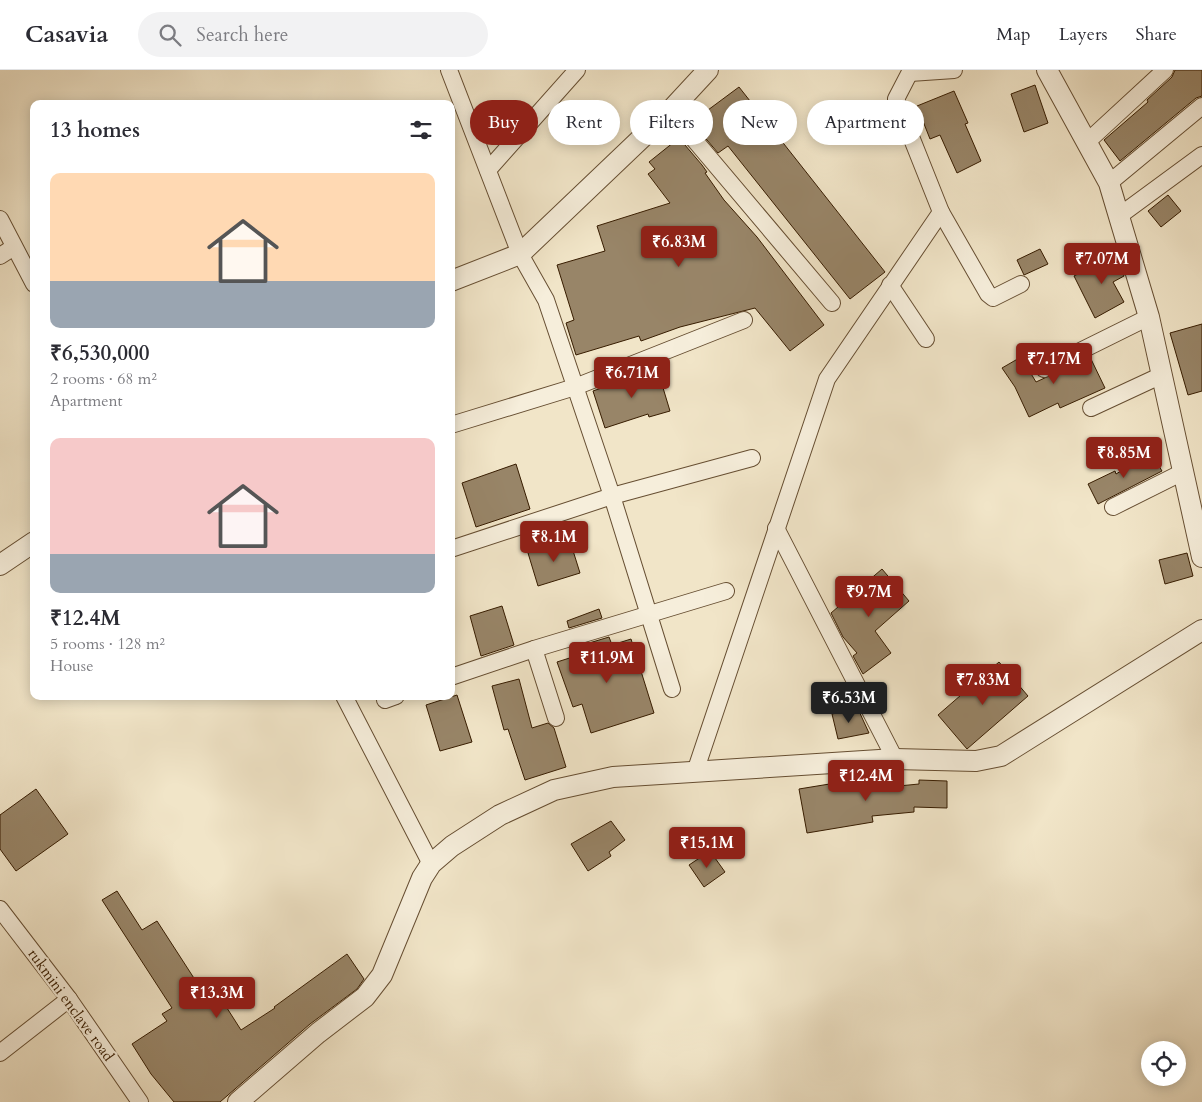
<!DOCTYPE html>
<meta charset="utf-8">
<style>
body{margin:0;font-family:Cardo,serif;background:#f2f2f3;color:#2b2b33;height:100vh;display:flex;flex-direction:column;font-size:19px;white-space:nowrap}
*{box-sizing:border-box;margin:0}
p{font-size:16px;color:#7c7c81}
.icon{flex:none;width:28px;height:28px;fill:none;stroke:currentColor;stroke-width:2;stroke-linecap:round;stroke-linejoin:round}
.map{position:relative;flex:1;overflow:hidden}
.sheet{position:absolute;left:30px;top:30px;width:425px;height:600px;display:flex;flex-direction:column;background:#fff;border-radius:10px;box-shadow:0 2px 12px #0003}
.sheet>*{flex:none}
.top-card{position:absolute;left:470px;top:30px;width:475px;height:45px;display:flex;gap:10px}
.controls{position:absolute;left:1141px;top:971px;display:grid;gap:10px}
.controls a{display:grid;place-items:center;width:45px;height:45px;border-radius:50%;background:#fff;box-shadow:0 2px 12px #0003;font-size:25px}
.price{position:absolute;translate:-50% -42px;padding:0 11px;border-radius:5px;background:#8f2418;color:#fff;font-size:16px;line-height:32px;filter:drop-shadow(0 1px 2px #0008)}
.price::after{content:'';position:absolute;left:50%;top:30px;width:15px;height:11px;margin-left:-8px;background:inherit;clip-path:polygon(0 0,100% 0,50% 100%)}
.price.selected{background:#222;color:#fff}
ul{padding:0;list-style:none}
li{display:grid;align-content:center;gap:10px;height:265px;padding:0 20px}
li span{display:grid;place-items:center;height:155px;border-radius:10px;color:#555}
li>.icon{margin-inline-start:auto}
span .icon{width:90px;height:90px;fill:#fffc;stroke-width:1}
li b{font-size:21px}
h2{display:flex;justify-content:space-between;align-items:center;height:60px;padding:0 20px;font-size:21px}
.tag{padding:0 18px;border-radius:22px;background:#fff;box-shadow:0 2px 12px #0003;font-size:18px;line-height:45px}
.tag.selected{background:#8f2418;color:#fff}
header{display:flex;align-items:center;gap:30px;box-sizing:border-box;height:70px;padding:0 25px;background:#fff;border-bottom:1px solid #e1e1e2}
header strong{font-size:24px}
nav{display:flex;gap:28px;margin-inline-start:auto;font-size:18px}
.search{width:350px;height:45px;background:#f2f2f3;display:flex;align-items:center;gap:12px;box-sizing:border-box;padding:0 18px;border-radius:28px;color:#7c7c81;font-size:19px}
.map>svg:first-child{display:block}
.building{fill:#988568;stroke:#371c00}
.lines{fill:none;stroke-linecap:round;stroke-linejoin:round}
.minor-casing{stroke:#664e32;stroke-width:18}
.tertiary-casing{stroke:#664e32;stroke-width:22}
.minor{stroke:#f6eedb;stroke-width:16}
.tertiary{stroke:#f6eedb;stroke-width:20}
.labels{text-anchor:middle;stroke-width:4.5;stroke-linejoin:round;paint-order:stroke}
.street-label{font-size:15px;fill:#371c00;stroke:#f6eedb}
</style>
<header>
<strong>Casavia</strong>
<div class="search"><svg class="icon" aria-label="search" viewBox="0 0 24 24"><circle cx="10" cy="10" r="6"/><path d="M15 15l6 6"/></svg>Search here</div>
<nav><a>Map</a><a>Layers</a><a>Share</a></nav>
</header>
<div class="map">
<svg width="1202" height="1032" viewBox="0 0 1202 1032">
<rect width="100%" height="100%" fill="#f1e5c8"/>
<filter id="stains"><feTurbulence type="fractalNoise" baseFrequency=".004" numOctaves="4"/><feColorMatrix values="0 0 0 0 .2 0 0 0 0 .09 0 0 0 0 .02 0 0 0 .5 -.17"/></filter>
<radialGradient id="worn" r=".72"><stop offset=".6" stop-color="#630" stop-opacity="0"/><stop offset="1" stop-color="#630" stop-opacity=".3"/></radialGradient>
<g class="building">
<path d="M 1175,0 L 1202,0 L 1202,26 L 1196,28 L 1120,91 L 1104,70 L 1148,32 L 1147,30 L 1172,7 Z"/>
<path d="M 1035,15 L 1048,53 L 1024,62 L 1011,24 Z"/>
<path d="M 739,17 L 885,202 L 850,229 L 728,76 L 718,83 L 696,57 L 711,45 L 708,40 Z"/>
<path d="M 954,21 L 968,53 L 965,54 L 981,91 L 957,103 L 940,65 L 930,69 L 917,36 Z"/>
<path d="M 679,68 L 702,95 L 707,102 L 705,103 L 724,130 L 757,167 L 824,255 L 790,281 L 755,238 L 680,257 L 641,271 L 639,266 L 576,285 L 566,253 L 574,250 L 557,195 L 605,181 L 597,156 L 670,133 L 648,104 L 655,99 L 649,92 Z"/>
<path d="M 1168,125 L 1181,141 L 1161,157 L 1148,141 Z"/>
<path d="M 1040,179 L 1048,194 L 1024,205 L 1017,190 Z"/>
<path d="M 1117,183 L 1124,206 L 1113,212 L 1124,232 L 1095,248 L 1074,206 Z"/>
<path d="M 1202,254 L 1202,321 L 1188,325 L 1170,263 Z"/>
<path d="M 1021,287 L 1036,312 L 1090,287 L 1105,318 L 1060,338 L 1058,333 L 1029,347 L 1015,317 L 1002,298 Z"/>
<path d="M 657,298 L 670,341 L 649,347 L 648,344 L 605,358 L 593,321 Z"/>
<path d="M 1151,383 L 1162,401 L 1098,434 L 1088,414 L 1115,401 L 1116,404 Z"/>
<path d="M 516,394 L 530,439 L 476,457 L 462,413 Z"/>
<path d="M 570,471 L 580,503 L 538,516 L 528,483 Z"/>
<path d="M 1187,483 L 1193,506 L 1165,514 L 1159,490 Z"/>
<path d="M 882,499 L 909,531 L 875,561 L 891,583 L 863,604 L 853,586 L 857,583 L 843,567 L 831,543 Z"/>
<path d="M 502,536 L 514,575 L 481,586 L 470,546 Z"/>
<path d="M 599,539 L 602,548 L 569,558 L 567,551 Z"/>
<path d="M 609,567 L 612,575 L 631,569 L 654,643 L 591,663 L 582,634 L 573,637 L 557,592 L 579,585 L 576,577 Z"/>
<path d="M 999,592 L 1028,626 L 967,679 L 938,645 Z"/>
<path d="M 519,609 L 532,658 L 548,653 L 554,658 L 566,697 L 525,710 L 508,659 L 504,660 L 492,616 Z"/>
<path d="M 457,625 L 472,672 L 440,681 L 426,635 Z"/>
<path d="M 858,639 L 869,663 L 838,669 L 832,644 Z"/>
<path d="M 866,708 L 868,719 L 919,714 L 919,710 L 947,711 L 947,738 L 914,737 L 914,742 L 872,746 L 873,752 L 807,763 L 799,719 Z"/>
<path d="M 36,719 L 68,764 L 16,801 L 0,779 L 0,745 Z"/>
<path d="M 611,751 L 625,770 L 609,782 L 611,786 L 588,801 L 571,774 Z"/>
<path d="M 710,781 L 725,802 L 704,817 L 689,795 Z"/>
<path d="M 117,821 L 142,860 L 157,851 L 201,919 L 211,913 L 241,960 L 275,938 L 274,937 L 347,884 L 364,909 L 357,919 L 310,954 L 220,1032 L 174,1032 L 151,1004 L 132,974 L 167,951 L 162,944 L 172,938 L 102,830 Z"/>
</g>
<g class="lines">
<defs>
<g id="minor">
<path d="M 449,0 L 520,184 L 546,230 L 612,426 L 672,619"/>
<path d="M 910,3 L 954,0"/>
<path d="M 670,41 L 832,233"/>
<path d="M 1087,72 L 1165,0"/>
<path d="M 488,100 L 577,0"/>
<path d="M 1109,113 L 1202,36"/>
<path d="M 941,142 L 988,224 L 993,228 L 1021,214"/>
<path d="M 1119,146 L 1202,85"/>
<path d="M 0,149 L 34,214"/>
<path d="M 0,186 L 14,177"/>
<path d="M 890,215 L 926,269"/>
<path d="M 1044,299 L 1149,247"/>
<path d="M 1091,338 L 1162,305"/>
<path d="M 451,355 L 575,317 L 744,250"/>
<path d="M 1113,437 L 1183,402"/>
<path d="M 776,458 L 895,689"/>
<path d="M 451,479 L 612,426 L 752,388"/>
<path d="M 534,579 L 556,648"/>
<path d="M 451,607 L 534,579 L 726,521"/>
<path d="M 344,626 L 431,794"/>
<path d="M 385,630 L 396,626"/>
<path d="M 695,702 L 827,309 L 941,142 L 896,29 L 911,0"/>
<path d="M 0,839 L 69,929 L 140,1032"/>
<path d="M 0,983 L 69,929"/>
</g>
<g id="tertiary">
<path d="M 1047,0 L 1109,113 L 1149,247 L 1202,487"/>
<path d="M 451,211 L 520,184 L 670,41 L 708,0"/>
<path d="M 0,495 L 34,472"/>
<path d="M 238,1032 L 318,963 L 365,927 L 382,905 L 422,808 L 431,794 L 452,776 L 500,745 L 554,720 L 613,707 L 895,689 L 976,691 L 1001,686 L 1202,560"/>
</g>
</defs>
<use href="#minor" class="minor-casing"/>
<use href="#tertiary" class="tertiary-casing"/>
<use href="#minor" class="minor"/>
<use href="#tertiary" class="tertiary"/>
</g>
<g class="labels">
<g class="street-label">
<text transform="translate(71 935) rotate(54)" y="5">rukmini enclave road</text>
</g>
</g>
<rect width="100%" height="100%" filter="url(#stains)"/>
<rect width="100%" height="100%" fill="url(#worn)"/>
</svg>
<div class="controls">
<a><svg class="icon" aria-label="locate" viewBox="0 0 24 24"><circle cx="12" cy="12" r="6"/><path d="M12 2v4M12 18v4M2 12h4M18 12h4"/></svg></a>
</div>
<b class="price" style="left:679px;top:198px">₹6.83M</b>
<b class="price" style="left:1102px;top:215px">₹7.07M</b>
<b class="price" style="left:1054px;top:315px">₹7.17M</b>
<b class="price" style="left:632px;top:329px">₹6.71M</b>
<b class="price" style="left:1124px;top:409px">₹8.85M</b>
<b class="price" style="left:554px;top:493px">₹8.1M</b>
<b class="price" style="left:869px;top:548px">₹9.7M</b>
<b class="price" style="left:607px;top:614px">₹11.9M</b>
<b class="price" style="left:983px;top:636px">₹7.83M</b>
<b class="price selected" style="left:849px;top:654px">₹6.53M</b>
<b class="price" style="left:866px;top:732px">₹12.4M</b>
<b class="price" style="left:707px;top:799px">₹15.1M</b>
<b class="price" style="left:217px;top:949px">₹13.3M</b>
<div class="top-card">
<a class="tag selected">Buy</a>
<a class="tag">Rent</a>
<a class="tag">Filters</a>
<a class="tag">New</a>
<a class="tag">Apartment</a>
</div>
<section class="sheet">
<h2>13 homes<svg class="icon" aria-label="filters" viewBox="0 0 24 24"><path d="M4 7h16M4 17h16"/><circle cx="9" cy="7" r="2"/><circle cx="15" cy="17" r="2"/></svg></h2>
<ul>
<li><span style="background:linear-gradient(#ffd9b3 70%,#9aa5b1 0)"><svg class="icon" aria-label="home" viewBox="0 0 24 24"><path d="M3 11l9-7 9 7M6 9v11h12V9"/></svg></span><div><b>₹6,530,000</b><p>2 rooms · 68 m²</p><p>Apartment</p></div></li>
<li><span style="background:linear-gradient(#f6c9c9 75%,#9aa5b1 0)"><svg class="icon" aria-label="home" viewBox="0 0 24 24"><path d="M3 11l9-7 9 7M6 9v11h12V9"/></svg></span><div><b>₹12.4M</b><p>5 rooms · 128 m²</p><p>House</p></div></li>
</ul>
</section>
</div>
